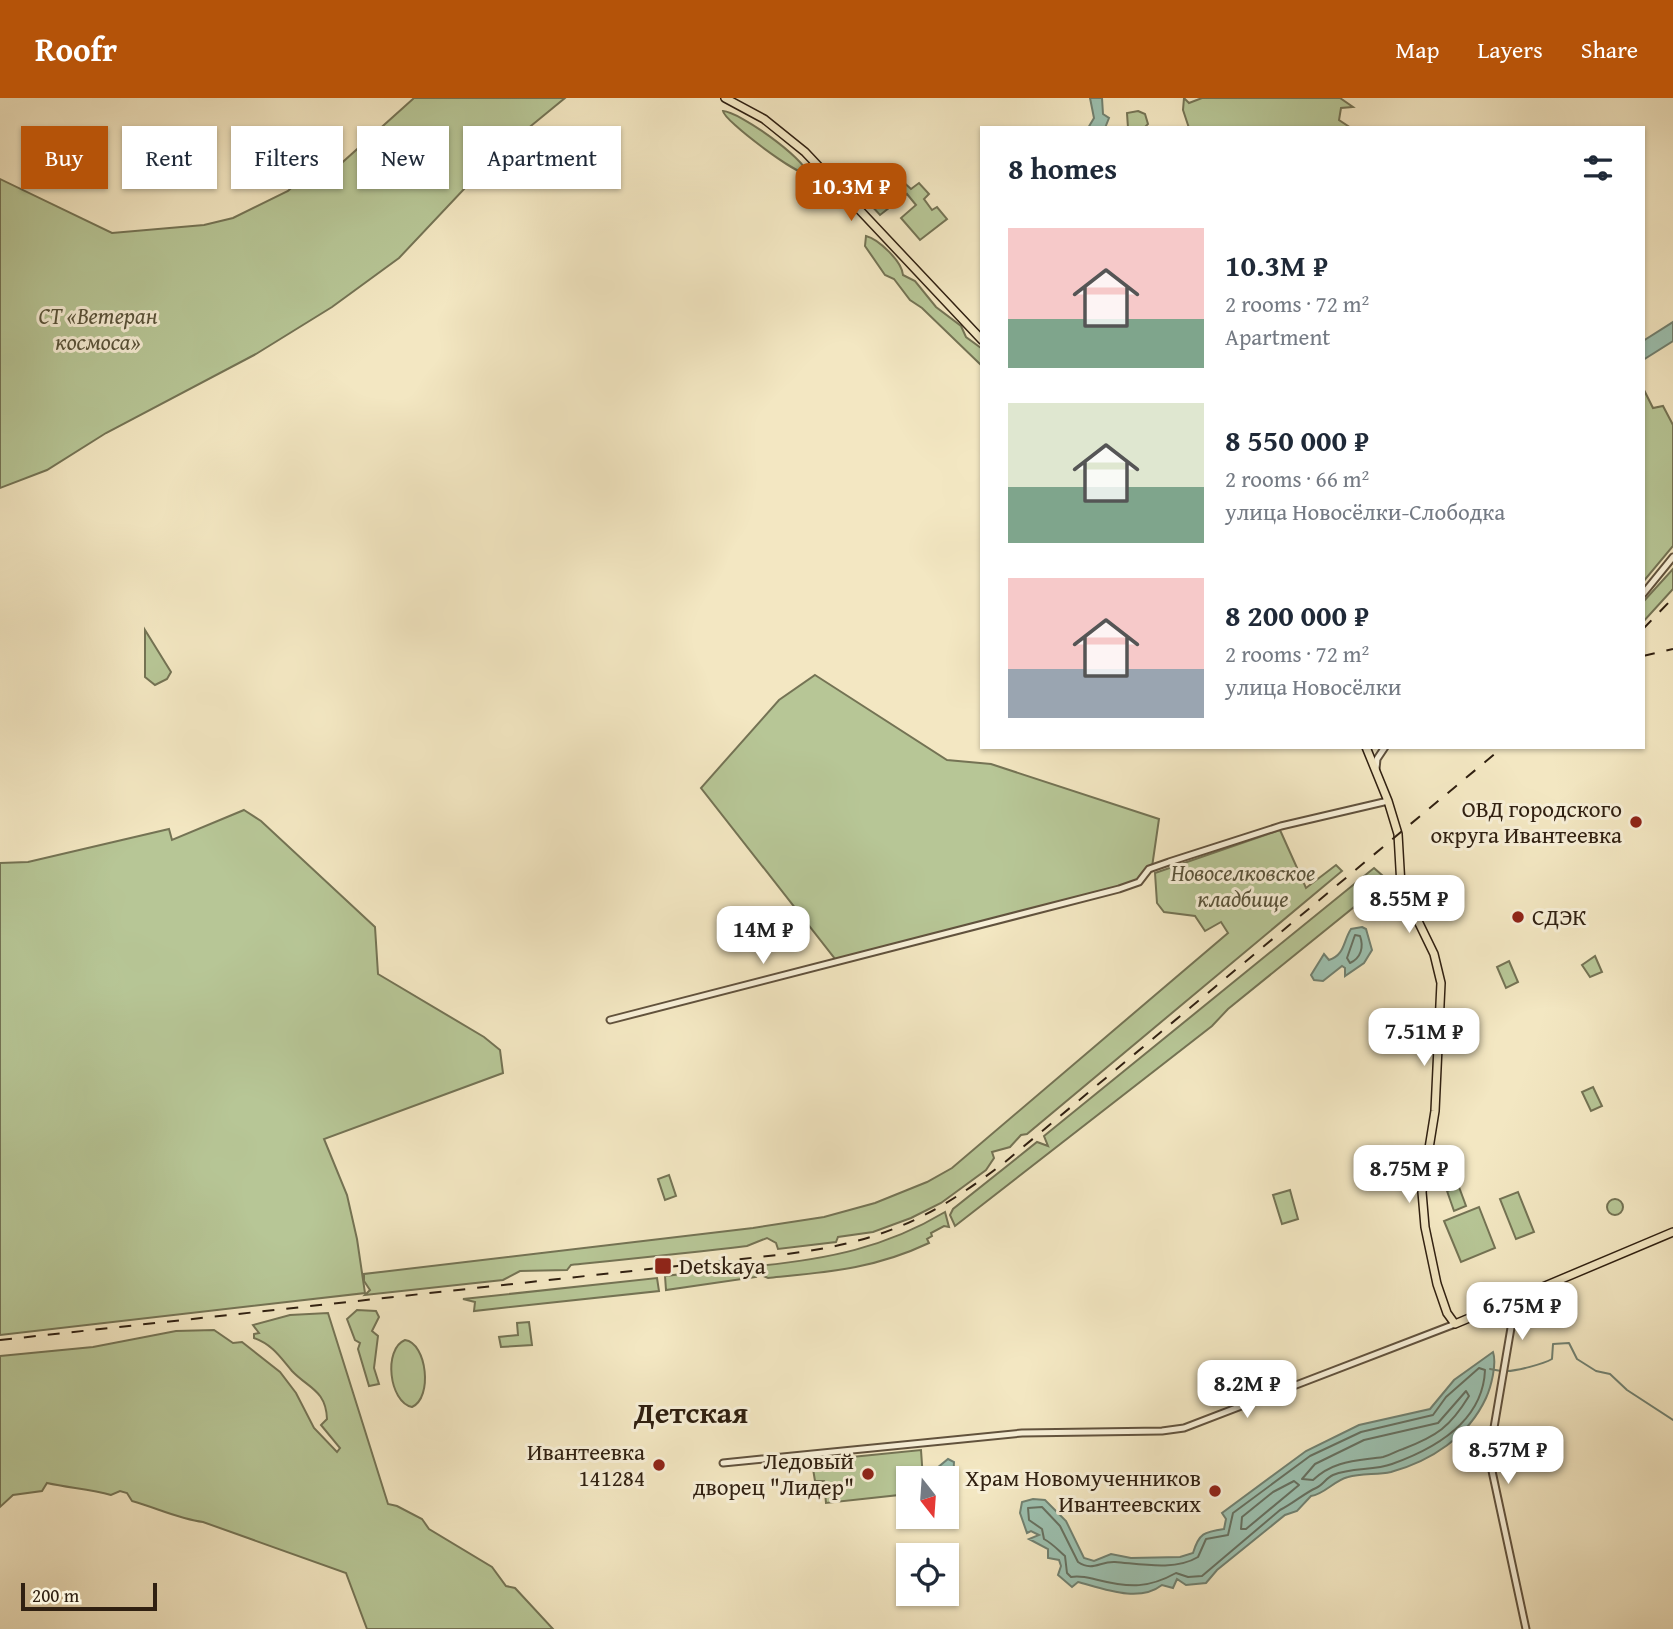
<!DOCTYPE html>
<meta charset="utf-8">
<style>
body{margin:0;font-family:"Gentium Book Plus",serif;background:#f6f6f7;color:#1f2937;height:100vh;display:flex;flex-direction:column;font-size:26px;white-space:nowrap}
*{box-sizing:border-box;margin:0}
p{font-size:23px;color:#747a83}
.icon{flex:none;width:38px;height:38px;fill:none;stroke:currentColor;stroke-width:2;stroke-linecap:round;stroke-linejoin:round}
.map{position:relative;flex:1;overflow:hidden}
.details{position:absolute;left:980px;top:28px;width:665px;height:623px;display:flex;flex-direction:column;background:#fff;border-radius:0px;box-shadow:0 2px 5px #0004}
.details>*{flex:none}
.hud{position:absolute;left:21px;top:28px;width:665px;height:63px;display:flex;gap:14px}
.needle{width:46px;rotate:163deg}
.buttons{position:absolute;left:896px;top:1368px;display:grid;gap:14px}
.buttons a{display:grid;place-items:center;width:63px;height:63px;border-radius:0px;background:#fff;box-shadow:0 2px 5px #0004;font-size:35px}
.scale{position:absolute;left:21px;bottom:18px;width:136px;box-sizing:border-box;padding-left:7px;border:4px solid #302011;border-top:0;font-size:19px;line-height:24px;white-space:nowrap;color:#302011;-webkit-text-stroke:5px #f7efd7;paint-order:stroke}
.price{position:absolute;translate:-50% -60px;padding:0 16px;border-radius:14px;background:#fff;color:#222;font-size:23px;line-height:46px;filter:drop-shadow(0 2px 4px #0008)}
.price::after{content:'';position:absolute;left:50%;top:42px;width:21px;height:16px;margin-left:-10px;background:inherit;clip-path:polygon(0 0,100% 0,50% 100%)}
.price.selected{background:#b45309;color:#fff}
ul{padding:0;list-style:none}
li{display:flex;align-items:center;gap:21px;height:175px;padding:0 28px}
li span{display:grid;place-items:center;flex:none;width:196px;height:140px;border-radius:0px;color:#555}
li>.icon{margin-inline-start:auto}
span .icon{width:84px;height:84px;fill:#fffc;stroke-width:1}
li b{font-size:30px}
h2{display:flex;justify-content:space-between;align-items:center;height:84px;padding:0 28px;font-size:30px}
.pill{padding:0 24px;border-radius:0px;background:#fff;box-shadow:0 2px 5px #0004;font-size:24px;line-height:63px}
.pill.selected{background:#b45309;color:#fff}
header{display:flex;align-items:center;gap:42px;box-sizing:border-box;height:98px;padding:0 35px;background:#b45309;color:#fff}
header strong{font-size:33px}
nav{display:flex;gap:38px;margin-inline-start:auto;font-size:24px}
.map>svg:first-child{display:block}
.green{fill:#b7c696;stroke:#747354;stroke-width:2}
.water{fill:#9cc0af;stroke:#718070;stroke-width:2}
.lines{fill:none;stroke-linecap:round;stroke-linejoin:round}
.shore{stroke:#667060;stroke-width:2}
.stream{stroke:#718070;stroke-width:2}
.minor-casing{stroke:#61523d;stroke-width:9}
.major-casing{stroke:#302011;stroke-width:10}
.minor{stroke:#f7efd7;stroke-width:5}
.major{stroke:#f3e7c2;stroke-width:7}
.rail{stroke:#302011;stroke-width:2;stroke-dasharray:12 12;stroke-linecap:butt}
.poi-dot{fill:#8f2418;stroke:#f7efd7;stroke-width:2.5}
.labels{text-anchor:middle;stroke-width:6;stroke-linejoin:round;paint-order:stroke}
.park-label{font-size:23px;font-style:italic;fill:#585239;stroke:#f7efd7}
.poi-label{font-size:23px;fill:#302011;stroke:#f7efd7;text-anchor:end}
.district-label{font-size:30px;font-weight:bold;fill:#302011;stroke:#f7efd7}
</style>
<header>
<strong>Roofr</strong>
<nav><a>Map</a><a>Layers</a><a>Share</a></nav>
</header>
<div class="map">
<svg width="1673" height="1531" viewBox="0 0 1673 1531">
<rect width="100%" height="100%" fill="#f3e7c2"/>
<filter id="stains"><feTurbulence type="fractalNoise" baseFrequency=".00286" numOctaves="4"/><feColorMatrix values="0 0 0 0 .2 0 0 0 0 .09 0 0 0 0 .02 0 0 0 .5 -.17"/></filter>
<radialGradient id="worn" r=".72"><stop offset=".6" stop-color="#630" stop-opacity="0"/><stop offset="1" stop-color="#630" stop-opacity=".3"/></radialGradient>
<g class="green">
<path d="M 414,0 L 565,0 L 498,55 L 399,160 L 332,209 L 256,256 L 106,335 L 47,372 L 0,390 L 0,81 L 112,135 L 204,127 L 233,120 L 288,93 L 315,68 L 326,79 Z"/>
<path d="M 1184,0 L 1189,5 L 1202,0 L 1340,0 L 1353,9 L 1341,10 L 1339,22 L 1351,30 L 1189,30 L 1183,12 Z"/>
<path d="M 723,13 C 740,14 804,60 808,76 C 798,78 724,23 723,13 Z"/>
<path d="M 1138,13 L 1145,16 L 1148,26 L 1144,30 L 1128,30 L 1127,15 Z"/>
<path d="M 900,81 L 911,91 L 919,85 L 929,96 L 924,101 L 932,112 L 937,109 L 947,121 L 920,142 L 901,120 L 916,107 L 907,96 L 880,117 L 870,106 Z"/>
<path d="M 866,138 C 878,141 902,163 903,177 L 915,183 L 936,209 L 961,228 L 966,239 L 981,250 L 982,268 L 922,210 L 910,202 L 894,181 L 885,177 L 865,148 Z"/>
<path d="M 1643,290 L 1653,310 L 1663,308 L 1673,327 L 1673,448 L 1643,484 Z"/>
<path d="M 1673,471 L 1673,491 L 1643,524 L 1643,504 Z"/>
<path d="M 145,532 L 171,574 L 167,581 L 155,587 L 145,579 Z"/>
<path d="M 815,577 L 947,662 L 991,666 L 1159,721 L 1152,769 L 1144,780 L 1098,797 L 836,862 L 701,690 L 779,602 Z"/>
<path d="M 244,712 L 261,723 L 375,829 L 378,876 L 484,939 L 500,952 L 503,975 L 324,1041 L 347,1097 L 357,1141 L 365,1195 L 0,1237 L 0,765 L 28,764 L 169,731 L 172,742 Z"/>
<path d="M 1280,732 L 1306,790 L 1336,767 L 1342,773 L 1027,1036 L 1021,1037 L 1010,1049 L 992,1054 L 994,1060 L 986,1072 L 941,1105 L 911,1120 L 873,1134 L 838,1139 L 836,1144 L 778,1151 L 776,1145 L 767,1140 L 747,1148 C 688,1155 629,1161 571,1167 L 567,1172 L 520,1173 L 503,1182 L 365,1197 L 370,1192 L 364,1183 L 364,1176 L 753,1130 L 824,1119 L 875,1105 L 927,1084 L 952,1070 L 1228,835 L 1221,824 L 1205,833 L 1195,818 L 1164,814 L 1157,805 L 1155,775 Z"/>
<path d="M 1374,770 L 1383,778 L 1375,792 L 1228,911 L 1212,928 L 955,1128 L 950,1117 L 953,1111 L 1037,1044 L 1048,1048 L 1044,1038 Z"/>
<path d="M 1595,858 L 1602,874 L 1590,879 L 1582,867 Z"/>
<path d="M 1509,863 L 1518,884 L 1506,890 L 1497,869 Z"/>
<path d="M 1593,989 L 1602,1008 L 1591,1013 L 1582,994 Z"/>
<path d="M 669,1077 L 676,1098 L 665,1102 L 658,1081 Z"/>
<path d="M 1459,1089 L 1466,1108 L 1454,1113 L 1447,1093 Z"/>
<path d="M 1290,1092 L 1298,1121 L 1282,1126 L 1273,1097 Z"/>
<path d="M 1518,1094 L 1534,1134 L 1516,1141 L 1500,1101 Z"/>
<circle cx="1615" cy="1109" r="8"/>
<path d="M 1479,1109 L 1495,1150 L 1461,1164 L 1444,1123 Z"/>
<path d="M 945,1114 L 949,1129 L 944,1128 L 931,1135 L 932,1138 L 927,1141 L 929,1145 C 874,1171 828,1174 768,1180 L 759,1176 L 758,1168 C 827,1161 885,1150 945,1114 Z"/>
<path d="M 754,1168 L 756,1179 L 666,1192 L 665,1178 Z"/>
<path d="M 657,1180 L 659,1193 L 474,1213 L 475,1204 L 463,1201 Z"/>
<path d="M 357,1212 L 376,1213 L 379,1219 L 372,1233 L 378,1238 L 374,1270 L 379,1286 L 369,1288 L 358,1251 L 360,1245 L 355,1242 L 347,1221 Z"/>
<path d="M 328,1215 L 388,1406 L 397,1408 L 422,1421 L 429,1431 L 492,1469 L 506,1488 L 515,1490 L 553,1531 L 367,1531 L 346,1475 L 203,1424 C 179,1421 157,1410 132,1403 L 127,1395 L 120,1393 L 111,1397 C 90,1391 69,1390 47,1385 L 42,1393 L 13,1397 L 0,1409 L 0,1258 L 93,1249 L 176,1233 L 214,1232 L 233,1245 L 242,1244 L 280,1274 L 296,1295 L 314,1330 L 337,1354 L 340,1350 L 321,1327 L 327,1321 C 326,1292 308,1290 292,1273 C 280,1259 273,1247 254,1240 L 254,1236 L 259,1235 L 253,1227 L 290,1217 Z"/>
<path d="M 529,1224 L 532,1247 L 501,1249 L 499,1239 L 518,1237 L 517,1225 Z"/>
<path d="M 405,1242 C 427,1245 433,1300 412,1309 C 389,1304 383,1251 405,1242 Z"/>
<path d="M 921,1352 L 923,1381 L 908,1381 L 908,1396 L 826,1405 L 824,1383 L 815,1383 L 813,1371 L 822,1370 L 822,1362 Z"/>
</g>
<g class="water">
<path d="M 1090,0 L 1102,0 L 1103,16 L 1109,20 L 1105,30 L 1088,30 L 1094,20 Z"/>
<path d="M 1673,224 L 1673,243 L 1643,262 L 1643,243 Z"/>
<path d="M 1362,829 L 1366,831 L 1372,852 L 1364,865 L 1345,878 L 1345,870 L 1342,868 L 1323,883 L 1314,882 L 1311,877 L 1324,856 L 1329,862 C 1345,857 1343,843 1351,831 Z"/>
<path d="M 1493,1254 C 1497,1266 1491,1289 1486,1300 C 1468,1339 1431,1363 1391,1374 C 1377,1377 1361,1375 1348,1379 C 1333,1383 1325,1396 1311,1398 L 1297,1413 L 1285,1417 L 1217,1472 L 1206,1485 L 1186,1487 L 1177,1481 L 1173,1490 L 1162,1487 C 1139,1505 1104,1491 1078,1484 L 1072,1489 L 1058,1477 L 1061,1468 L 1059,1462 L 1048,1460 L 1048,1451 L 1029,1441 L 1039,1437 L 1031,1433 L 1027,1435 L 1020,1415 L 1022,1404 L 1033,1401 L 1045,1402 L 1066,1423 L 1084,1460 L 1094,1463 L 1111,1456 L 1131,1460 L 1180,1459 L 1193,1455 C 1199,1435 1204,1434 1224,1431 L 1226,1421 L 1222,1415 L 1306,1353 L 1359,1327 L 1430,1311 L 1454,1282 Z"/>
<path d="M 948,1361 L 954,1364 C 953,1373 957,1382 947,1386 L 947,1381 L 932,1381 L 931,1375 Z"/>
</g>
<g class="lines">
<g class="shore">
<path d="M 1355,837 L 1360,838 C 1364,849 1361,860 1350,865 L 1347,860 Z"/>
<path d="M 1479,1270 L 1485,1272 C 1483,1324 1434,1351 1392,1366 C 1373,1373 1352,1369 1333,1377 C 1326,1380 1323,1387 1316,1390 C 1303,1396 1294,1405 1280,1412 L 1202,1478 L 1188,1479 L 1176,1475 C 1149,1490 1130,1490 1098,1482 C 1089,1480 1081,1477 1071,1479 L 1067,1475 L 1065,1458 C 1058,1452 1053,1446 1044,1441 L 1042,1431 L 1029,1422 L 1028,1410 L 1042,1409 L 1060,1428 L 1078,1464 C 1093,1474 1100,1463 1115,1464 C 1141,1466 1175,1473 1198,1459 L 1206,1441 L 1228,1437 L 1233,1415 L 1310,1358 L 1361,1334 L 1433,1317 L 1446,1299 Z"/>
<path d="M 1466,1293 L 1469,1298 C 1450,1329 1437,1338 1403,1351 C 1396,1353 1391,1357 1383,1359 C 1357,1363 1334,1362 1313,1382 L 1302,1381 L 1315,1366 L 1364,1342 L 1438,1325 Z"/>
<path d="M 1294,1383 L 1299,1387 L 1246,1431 L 1241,1431 L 1242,1419 L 1273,1394 Z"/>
</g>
<g class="stream">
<path d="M 1490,1271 L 1501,1273"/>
<path d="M 1507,1273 C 1517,1273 1543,1266 1552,1261 L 1553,1246 L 1569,1245 L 1577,1261 L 1596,1273 L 1610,1276 L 1627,1292 L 1673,1322"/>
</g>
<defs>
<g id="minor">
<path d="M 1643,496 L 1673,459"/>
<path d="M 1376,671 L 1377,661 L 1385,649"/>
<path d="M 610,922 L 1119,791 L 1139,784 L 1149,771 L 1169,764 L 1281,728 L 1388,703"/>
<path d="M 1523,1197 L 1513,1218 L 1489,1359 L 1526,1531"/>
<path d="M 723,1365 L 1022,1335 L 1162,1333 L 1184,1330 L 1455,1226"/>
</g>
<g id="major">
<path d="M 725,0 L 764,21 L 805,54 L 982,242"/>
<path d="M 1366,649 L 1388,703 L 1398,736 L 1401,788 L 1434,856 L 1441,885 L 1435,1013 L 1422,1094 L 1425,1129 L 1437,1186 L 1447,1215 L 1455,1226 L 1673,1134"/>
</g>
</defs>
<use href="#minor" class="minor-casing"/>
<use href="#major" class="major-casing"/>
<use href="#minor" class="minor"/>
<use href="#major" class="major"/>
<g class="rail">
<path d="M 1643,531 L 1673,500"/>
<path d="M 1643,558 L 1673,551"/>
<path d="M 0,1242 L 787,1156 C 881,1144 931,1121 1005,1064 L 1503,649"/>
</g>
</g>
<g class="poi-dot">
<circle cx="1636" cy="724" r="7"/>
<circle cx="1518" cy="819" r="7"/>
<rect x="654" y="1159" width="18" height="18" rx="3.5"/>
<circle cx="659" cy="1367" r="7"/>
<circle cx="868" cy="1376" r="7"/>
<circle cx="1215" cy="1393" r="7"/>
</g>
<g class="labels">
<g class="park-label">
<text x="98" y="226">СТ «Ветеран<tspan x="98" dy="26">космоса»</tspan></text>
<text x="1243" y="783">Новоселковское<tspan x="1243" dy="26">кладбище</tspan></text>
</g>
<g class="poi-label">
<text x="1622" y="719">ОВД городского<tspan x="1622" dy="26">округа Ивантеевка</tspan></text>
<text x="1532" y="827" text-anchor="start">СДЭК</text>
<text x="679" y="1176" text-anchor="start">Detskaya</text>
<text x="645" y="1362">Ивантеевка<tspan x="645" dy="26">141284</tspan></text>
<text x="854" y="1371">Ледовый<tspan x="854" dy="26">дворец "Лидер"</tspan></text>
<text x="1201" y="1388">Храм Новомученников<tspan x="1201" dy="26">Ивантеевских</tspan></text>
</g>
<g class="district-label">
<text x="691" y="1325">Детская</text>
</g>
</g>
<rect width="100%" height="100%" filter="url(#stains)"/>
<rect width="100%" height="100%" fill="url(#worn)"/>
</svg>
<div class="buttons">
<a><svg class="needle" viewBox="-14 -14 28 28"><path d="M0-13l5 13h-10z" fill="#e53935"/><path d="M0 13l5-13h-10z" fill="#747a83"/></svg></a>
<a><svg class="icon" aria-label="locate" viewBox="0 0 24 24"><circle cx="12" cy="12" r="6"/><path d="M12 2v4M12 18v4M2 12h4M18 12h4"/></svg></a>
</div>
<div class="scale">200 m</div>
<b class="price selected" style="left:851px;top:125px">10.3M ₽</b>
<b class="price" style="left:1409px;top:837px">8.55M ₽</b>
<b class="price" style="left:763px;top:868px">14M ₽</b>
<b class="price" style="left:1424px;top:970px">7.51M ₽</b>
<b class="price" style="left:1409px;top:1107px">8.75M ₽</b>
<b class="price" style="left:1522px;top:1244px">6.75M ₽</b>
<b class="price" style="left:1247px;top:1322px">8.2M ₽</b>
<b class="price" style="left:1508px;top:1388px">8.57M ₽</b>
<div class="hud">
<a class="pill selected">Buy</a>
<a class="pill">Rent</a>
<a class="pill">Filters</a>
<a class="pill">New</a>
<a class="pill">Apartment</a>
</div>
<section class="details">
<h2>8 homes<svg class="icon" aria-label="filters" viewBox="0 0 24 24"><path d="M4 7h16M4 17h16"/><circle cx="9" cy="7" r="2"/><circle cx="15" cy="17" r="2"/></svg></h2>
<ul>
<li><span style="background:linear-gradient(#f6c9c9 65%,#7fa58c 0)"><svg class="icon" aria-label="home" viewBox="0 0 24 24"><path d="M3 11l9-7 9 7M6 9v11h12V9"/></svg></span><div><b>10.3M ₽</b><p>2 rooms · 72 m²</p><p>Apartment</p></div></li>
<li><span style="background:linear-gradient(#dfe7d0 60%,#7fa58c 0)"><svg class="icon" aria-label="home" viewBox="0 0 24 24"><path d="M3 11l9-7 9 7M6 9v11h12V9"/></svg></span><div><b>8 550 000 ₽</b><p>2 rooms · 66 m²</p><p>улица Новосёлки-Слободка</p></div></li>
<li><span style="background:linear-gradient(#f6c9c9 65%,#9aa5b1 0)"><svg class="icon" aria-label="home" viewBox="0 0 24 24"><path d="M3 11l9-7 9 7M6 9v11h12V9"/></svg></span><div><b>8 200 000 ₽</b><p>2 rooms · 72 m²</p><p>улица Новосёлки</p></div></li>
</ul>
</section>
</div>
